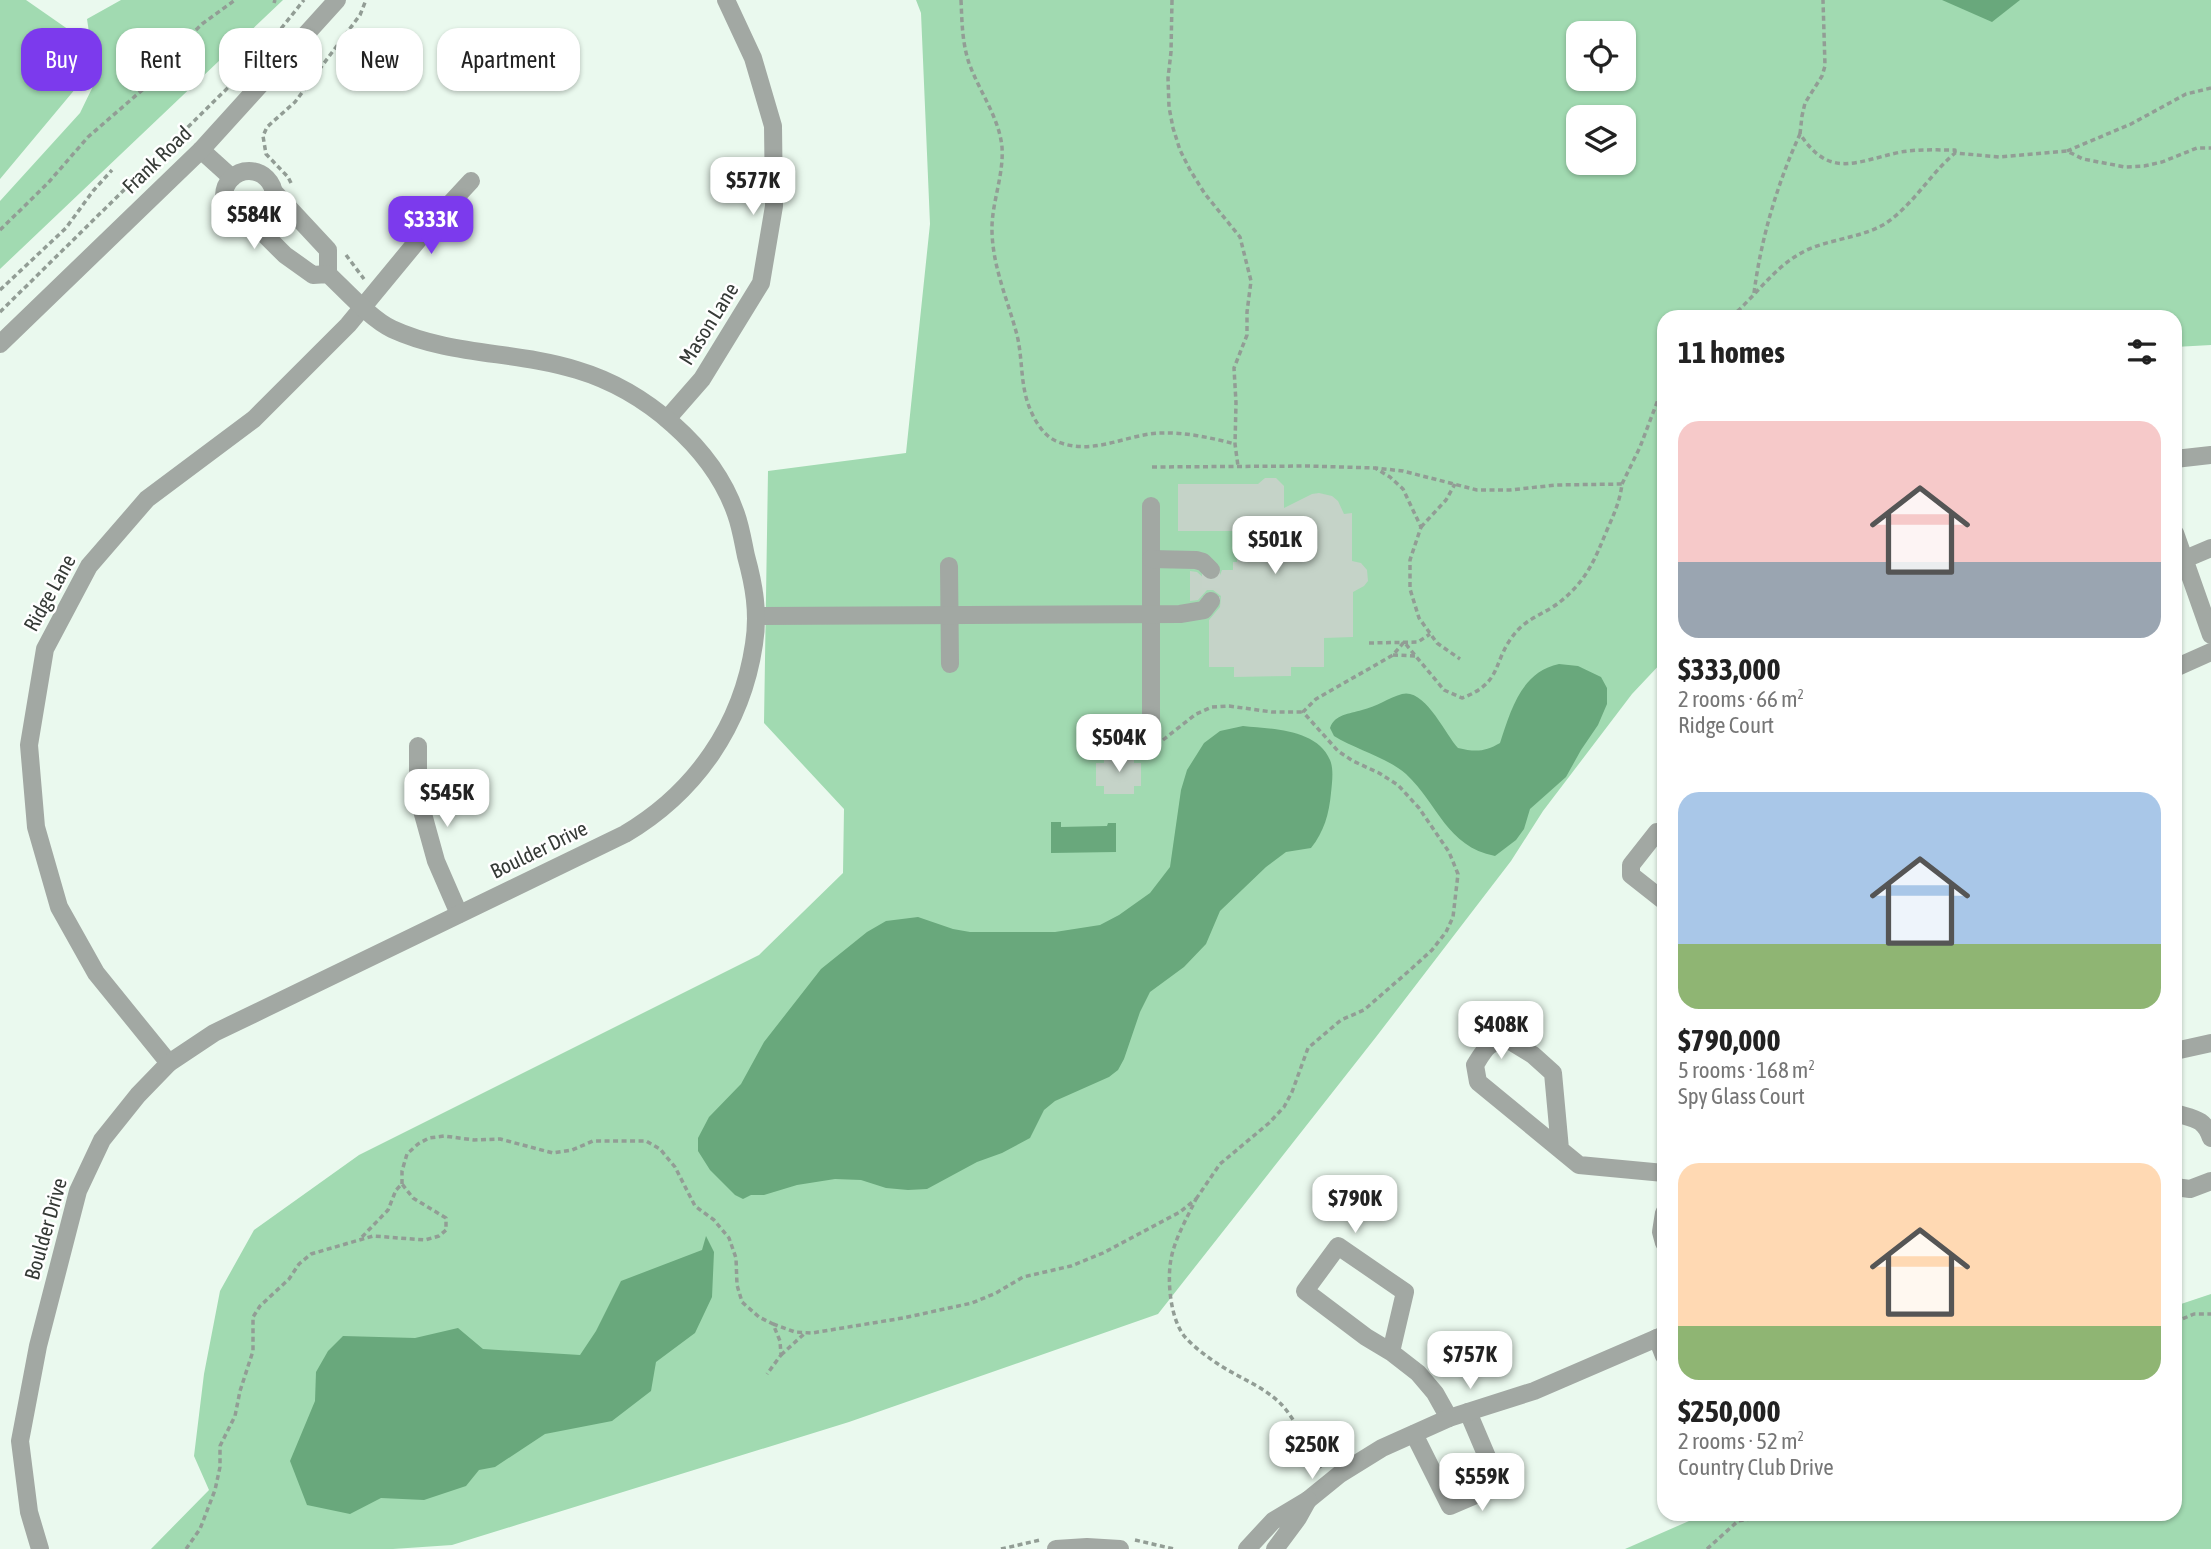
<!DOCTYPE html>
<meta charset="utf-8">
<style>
body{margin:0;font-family:"Asap Condensed",sans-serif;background:#f6f6f6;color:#222;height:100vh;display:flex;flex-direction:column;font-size:26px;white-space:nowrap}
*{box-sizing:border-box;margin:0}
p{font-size:23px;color:#767676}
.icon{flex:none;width:38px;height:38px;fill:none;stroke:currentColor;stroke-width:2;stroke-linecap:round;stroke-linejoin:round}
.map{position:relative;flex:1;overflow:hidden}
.details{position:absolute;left:1657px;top:310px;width:525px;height:1211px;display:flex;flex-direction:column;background:#fff;border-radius:21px;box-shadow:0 2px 5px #0004}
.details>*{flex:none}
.guide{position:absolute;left:21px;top:28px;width:665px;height:63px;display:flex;gap:14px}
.buttons{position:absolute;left:1566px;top:21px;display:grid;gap:14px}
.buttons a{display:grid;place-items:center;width:70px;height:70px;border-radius:14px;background:#fff;box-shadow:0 2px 5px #0004;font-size:35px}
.price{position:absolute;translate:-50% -60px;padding:0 16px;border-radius:14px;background:#fff;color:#222;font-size:23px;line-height:46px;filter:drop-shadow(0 2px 4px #0008)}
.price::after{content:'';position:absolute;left:50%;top:42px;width:21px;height:16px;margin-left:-10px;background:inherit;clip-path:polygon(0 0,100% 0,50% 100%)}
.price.on{background:#7c3aed;color:#fff}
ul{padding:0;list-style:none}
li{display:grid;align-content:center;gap:14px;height:371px;padding:0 21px}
li span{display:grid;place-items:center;height:217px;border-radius:21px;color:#555}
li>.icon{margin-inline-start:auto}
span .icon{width:126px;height:126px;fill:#fffc;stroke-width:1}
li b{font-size:30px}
h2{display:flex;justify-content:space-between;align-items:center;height:84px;padding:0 21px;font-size:30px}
.chip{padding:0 24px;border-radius:21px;background:#fff;box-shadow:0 2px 5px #0004;font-size:24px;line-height:63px}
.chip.on{background:#7c3aed;color:#fff}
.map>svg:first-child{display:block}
.green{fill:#a1dab1;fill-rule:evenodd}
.water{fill:#69a87c}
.building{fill:#c5d3c8}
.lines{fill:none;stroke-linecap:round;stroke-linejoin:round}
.minor-tunnel{stroke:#c6d3c9;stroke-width:18;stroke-dasharray:18 9;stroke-linecap:butt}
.path{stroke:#929d95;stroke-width:3.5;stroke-dasharray:5 3.5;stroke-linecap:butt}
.minor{stroke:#a2a8a3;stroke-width:18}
.labels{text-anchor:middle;stroke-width:5;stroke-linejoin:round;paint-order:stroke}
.street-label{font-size:21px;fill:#353a36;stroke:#fff}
</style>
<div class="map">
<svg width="2211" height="1549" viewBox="0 0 2211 1549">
<rect width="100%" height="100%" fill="#eaf9ee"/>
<g class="green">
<path d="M 0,0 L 26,0 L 72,32 L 74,46 L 70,67 L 76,88 L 0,179 Z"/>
<path d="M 121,0 L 283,0 L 0,269 L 0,201 L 80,113 L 96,80 L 87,19 Z"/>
<path d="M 916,0 L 2211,0 L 2211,345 L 2175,347 L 2175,317 L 1664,317 L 1664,660 L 1632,694 L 1543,811 L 1511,861 L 1376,1037 L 1158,1314 L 849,1422 L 452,1545 L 393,1549 L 151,1549 L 209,1490 L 194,1456 L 204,1374 L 220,1291 L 254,1230 L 359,1155 L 759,955 L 843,873 L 844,809 L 764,723 L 768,471 L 906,453 L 930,224 L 921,13 ZM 1578,33 L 1624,33 L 1624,79 L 1578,79 ZM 1578,117 L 1624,117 L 1624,163 L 1578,163 Z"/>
<path d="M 2211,1294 L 2211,1549 L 1625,1549 L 1705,1514 L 2175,1514 L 2175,1306 Z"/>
</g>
<g class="water">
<path d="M 1942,0 L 2020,0 L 1992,22 Z"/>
<path d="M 1559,664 L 1578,666 L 1601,677 L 1607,688 L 1607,704 L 1598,725 L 1581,750 L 1566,777 L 1530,809 L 1524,829 L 1516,840 L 1495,856 C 1446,846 1439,805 1406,774 C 1388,758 1355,749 1334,736 L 1330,728 C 1335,714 1349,714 1362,710 C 1376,707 1388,698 1402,694 C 1425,688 1445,734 1458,748 C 1475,752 1485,752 1500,743 C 1511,710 1521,672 1559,664 Z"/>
<path d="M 1243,726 C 1271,729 1317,729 1330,760 C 1334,769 1332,783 1331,793 C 1329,814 1324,832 1311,848 L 1286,852 L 1266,867 L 1220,911 L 1206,944 L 1184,967 L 1150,992 L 1140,1012 L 1124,1059 L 1118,1070 L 1109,1077 L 1055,1101 L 1044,1110 L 1030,1138 L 1002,1153 L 977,1162 L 927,1189 L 908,1190 L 886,1188 L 861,1180 L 835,1179 L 797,1185 L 764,1195 L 751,1195 L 743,1199 L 735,1195 L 710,1170 L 698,1151 L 698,1138 L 709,1117 L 741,1084 L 764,1042 L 821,969 L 867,932 L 886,921 L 918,917 L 953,929 L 970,932 L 1055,932 L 1100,925 L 1119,915 L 1150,893 L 1170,867 L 1181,790 L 1187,770 L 1204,743 L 1220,731 Z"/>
<path d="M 1051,822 L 1061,822 L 1061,827 L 1107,826 L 1108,823 L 1116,823 L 1116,852 L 1051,853 Z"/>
<path d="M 706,1236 L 714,1252 L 712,1297 L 695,1333 L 656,1362 L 651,1391 L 612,1421 L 545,1434 L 495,1467 L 479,1470 L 466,1486 L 424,1500 L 381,1498 L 350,1514 L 307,1505 L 290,1461 L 315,1401 L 316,1372 L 328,1351 L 343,1336 L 415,1338 L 458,1328 L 483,1349 L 580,1355 L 596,1331 L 621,1281 L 702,1250 Z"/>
</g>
<g class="building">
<path d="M 1265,478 L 1276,478 L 1284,486 L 1284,508 L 1312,494 L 1319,493 L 1332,496 L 1338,501 L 1344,514 L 1352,513 L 1352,561 L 1361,563 L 1367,570 L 1368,581 L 1364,586 L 1353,592 L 1353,637 L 1324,638 L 1324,667 L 1291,667 L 1291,676 L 1234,677 L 1234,667 L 1209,667 L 1209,620 L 1220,607 L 1221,596 L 1213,590 L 1207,590 L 1198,600 L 1190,601 L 1190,571 L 1197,572 L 1207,581 L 1213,581 L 1219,578 L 1222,570 L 1233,570 L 1233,562 L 1237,562 L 1237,531 L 1178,531 L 1178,484 L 1258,484 Z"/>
<path d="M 1104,754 L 1134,754 L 1134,763 L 1141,763 L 1141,786 L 1134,786 L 1134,794 L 1104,794 L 1104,786 L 1096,786 L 1096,763 L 1104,763 Z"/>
</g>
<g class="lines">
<path class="minor-tunnel" d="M 1211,570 L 1211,601"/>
<g class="path">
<path d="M 961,0 C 962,22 962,42 969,63 C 979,91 999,117 1002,147 C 1004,176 991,204 992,232 C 993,268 1008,301 1017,335 C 1023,360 1020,385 1030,409 C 1035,421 1043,435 1056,441 C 1092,457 1126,434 1161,433 C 1185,432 1212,438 1235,444"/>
<path d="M 1172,0 L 1171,52 L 1168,78 L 1169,107 L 1173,128 L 1180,150 L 1190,170 L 1205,194 L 1240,237 L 1251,281 L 1247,312 L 1247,335 L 1234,368 L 1236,403 L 1235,444 L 1238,466"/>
<path d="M 274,3 L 275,0"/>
<path d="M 1800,134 L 1802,116 L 1805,103 L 1822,76 L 1825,66 L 1823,0"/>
<path d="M 2067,151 L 2131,124 L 2186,94 L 2211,88"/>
<path d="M 291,183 L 288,177 L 266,154 L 263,136 L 267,127 L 295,102 L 360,15 L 366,0"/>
<path d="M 0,230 L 48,183 L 88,137 L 148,85 L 181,45 L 202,24 L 235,0"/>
<path d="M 346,255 L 364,279"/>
<path d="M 0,290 L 66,228 L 93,191 L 112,170"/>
<path d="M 1754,293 C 1761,239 1777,184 1800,134 C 1830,180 1857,161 1901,152 C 1918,149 1937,150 1955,150 L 1955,153"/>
<path d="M 0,312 L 255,61 L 304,0"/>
<path d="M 1731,317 C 1757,295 1775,265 1807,250 C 1831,239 1859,238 1883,225 C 1912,207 1929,175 1955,153 L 2000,157 L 2067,151 L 2083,159 L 2125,167 L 2144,166 L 2162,162 L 2197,148 L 2211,148"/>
<path d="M 1152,467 L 1309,466 L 1375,468 L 1390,477 L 1403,489 L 1421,527 L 1410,560 L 1410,589 L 1419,618 L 1437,643 L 1460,659"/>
<path d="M 1622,484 L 1640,447 L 1664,384"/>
<path d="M 1421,527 L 1446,500 L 1455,484"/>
<path d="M 1369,643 L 1418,642 L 1430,634"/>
<path d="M 1393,655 L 1416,656"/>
<path d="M 1163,740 L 1196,714 L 1212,707 L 1229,706 L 1272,712 L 1303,712"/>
<path d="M 402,1184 L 402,1171 L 407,1154 L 418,1144 L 429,1138 L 444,1136 L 474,1140 L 500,1139 L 553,1153 L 572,1150 L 593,1141 L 646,1141 L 660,1149 L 675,1167 L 695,1206 L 714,1220 L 729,1238 L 736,1258 L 737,1285 L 742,1302 L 759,1317 L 773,1324 L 780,1341 L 781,1355 L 767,1374"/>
<path d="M 1196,1199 L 1220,1164 L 1269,1123 L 1284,1107 L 1292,1092 L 1308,1048 L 1341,1020 L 1364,1010 L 1410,970 L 1432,950 L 1446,932 L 1453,917 L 1458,874 L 1449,852 L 1419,808 L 1398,785 L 1379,773 L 1353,761 L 1338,751 L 1303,712 L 1316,699 L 1393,655 L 1404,642 L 1444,690 L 1462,698 C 1505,682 1491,660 1517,631 C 1528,618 1548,612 1561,601 C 1587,580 1595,559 1607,530 C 1614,514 1620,501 1622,484 L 1556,485 L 1510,490 L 1477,490 L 1403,471 L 1375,468"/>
<path d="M 2175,1322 L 2194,1314 L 2211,1314"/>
<path d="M 773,1324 L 795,1332 L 812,1333 L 903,1318 L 972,1303 L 996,1293 L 1023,1277 L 1071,1266 L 1103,1253 L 1180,1212 L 1196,1199 C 1187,1218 1175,1238 1171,1259 C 1167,1280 1170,1319 1185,1337 C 1194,1347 1206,1356 1218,1364 C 1239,1378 1263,1386 1281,1404 C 1294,1417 1311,1452 1321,1468"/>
<path d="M 781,1355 L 804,1334"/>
<path d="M 1135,1540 L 1174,1549"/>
<path d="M 186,1549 L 200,1529 L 215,1490 L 220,1467 L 220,1446 L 235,1416 L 240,1391 L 253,1351 L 253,1317 L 260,1306 L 289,1279 L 299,1264 L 311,1254 L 373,1236 L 425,1240 L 439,1236 L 446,1230 L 446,1218 L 413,1198 L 402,1184 L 396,1190 L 388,1210 L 360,1239"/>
<path d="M 1001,1549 L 1040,1540"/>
<path d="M 1707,1549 L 1738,1521 L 1784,1514"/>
</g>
<g class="minor">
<path d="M 201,150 L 232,178"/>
<circle cx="249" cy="196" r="25"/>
<path d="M 274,192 L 328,250 L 328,274"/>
<path d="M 0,344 L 201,150 L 337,0"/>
<path d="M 667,419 L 702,379 L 761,283 L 774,206 L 773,126 L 753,58 L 726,0"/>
<path d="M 2175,459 L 2211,455"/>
<path d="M 1151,506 L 1151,721"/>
<path d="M 2175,533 L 2211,635"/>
<path d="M 1151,559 L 1196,560 L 1203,562 L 1211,570"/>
<path d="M 2185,559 L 2211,548"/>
<path d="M 949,566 L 950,664"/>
<path d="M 756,616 L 1180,614 L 1204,610 L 1211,601"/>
<path d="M 2175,668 L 2211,652"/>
<path d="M 418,746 L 418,796 L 436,861 L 459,914"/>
<path d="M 1664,832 L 1657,832 L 1631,865 L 1631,875 L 1664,901"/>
<path d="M 2175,1051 L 2211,1043"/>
<path d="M 169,1063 L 96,973 L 59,907 L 36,827 L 29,745 L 45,649 L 89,566 L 147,499 L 254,419 L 348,325 L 433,222 L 471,181"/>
<path d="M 2175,1113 C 2194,1119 2204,1118 2211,1138"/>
<path d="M 1560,1149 L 1553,1073 L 1533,1055 L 1507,1039 C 1488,1042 1485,1049 1475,1065 L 1478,1082 L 1579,1165 L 1664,1173"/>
<path d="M 2175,1187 L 2190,1189 L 2211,1181"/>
<path d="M 1664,1213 L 1661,1232 L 1664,1243"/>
<path d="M 1657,1338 L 1664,1356"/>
<path d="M 1391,1352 L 1366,1337 L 1305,1291 L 1338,1246 L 1405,1292 L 1391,1352 L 1418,1373 L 1435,1393 L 1449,1418"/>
<path d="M 1414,1434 L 1450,1506 L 1499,1485 L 1468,1412"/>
<path d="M 1308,1500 L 1340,1474 L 1382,1448 L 1449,1418 L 1534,1391 L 1664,1335"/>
<path d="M 40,1549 L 29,1512 L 20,1441 L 38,1346 L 78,1191 L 102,1140 L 138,1095 L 169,1063 L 214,1033 L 625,834 C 696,792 742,725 754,644 C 759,613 754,585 746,556 C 743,542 741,528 736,514 C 713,447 644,390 577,370 C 517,351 450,356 392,329 C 372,320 345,290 328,274 L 313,275 L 285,255 L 250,220"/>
<path d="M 1056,1549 L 1087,1547 L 1120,1549"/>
<path d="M 1247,1549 L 1273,1521 L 1308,1500 L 1298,1518 L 1275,1549"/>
</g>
</g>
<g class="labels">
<g class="street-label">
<text transform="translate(157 160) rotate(-44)" y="7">Frank Road</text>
<text transform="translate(709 324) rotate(-58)" y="7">Mason Lane</text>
<text transform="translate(50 593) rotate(-61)" y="7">Ridge Lane</text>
<text transform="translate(539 850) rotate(-26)" y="7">Boulder Drive</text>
<text transform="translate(46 1229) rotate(-74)" y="7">Boulder Drive</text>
</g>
</g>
</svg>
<div class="buttons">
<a><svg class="icon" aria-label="locate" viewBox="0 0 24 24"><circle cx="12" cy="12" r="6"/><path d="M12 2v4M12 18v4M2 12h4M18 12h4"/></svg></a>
<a><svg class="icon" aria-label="layers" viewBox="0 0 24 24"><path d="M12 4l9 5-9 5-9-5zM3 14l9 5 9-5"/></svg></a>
</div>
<b class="price" style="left:753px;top:217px">$577K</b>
<b class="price" style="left:254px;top:251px">$584K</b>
<b class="price on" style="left:431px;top:256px">$333K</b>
<b class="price" style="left:1275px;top:576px">$501K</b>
<b class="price" style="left:1119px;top:774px">$504K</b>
<b class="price" style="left:447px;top:829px">$545K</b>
<b class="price" style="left:1501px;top:1061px">$408K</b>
<b class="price" style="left:1355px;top:1235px">$790K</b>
<b class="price" style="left:1470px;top:1391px">$757K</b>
<b class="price" style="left:1312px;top:1481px">$250K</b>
<b class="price" style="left:1482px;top:1513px">$559K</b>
<div class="guide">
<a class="chip on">Buy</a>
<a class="chip">Rent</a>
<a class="chip">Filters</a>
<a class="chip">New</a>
<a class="chip">Apartment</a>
</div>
<section class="details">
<h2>11 homes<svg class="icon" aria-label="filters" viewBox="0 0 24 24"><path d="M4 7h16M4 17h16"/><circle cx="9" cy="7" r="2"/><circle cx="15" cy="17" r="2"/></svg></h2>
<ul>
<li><span style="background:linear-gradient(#f6c9c9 65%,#9aa5b1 0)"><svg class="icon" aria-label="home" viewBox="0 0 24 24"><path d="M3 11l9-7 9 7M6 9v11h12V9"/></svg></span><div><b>$333,000</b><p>2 rooms · 66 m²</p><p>Ridge Court</p></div></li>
<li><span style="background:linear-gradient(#a9c7e8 70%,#8fb573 0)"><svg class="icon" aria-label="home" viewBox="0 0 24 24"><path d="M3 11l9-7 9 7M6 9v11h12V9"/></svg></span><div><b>$790,000</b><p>5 rooms · 168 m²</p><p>Spy Glass Court</p></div></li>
<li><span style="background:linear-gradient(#ffd9b3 75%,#8fb573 0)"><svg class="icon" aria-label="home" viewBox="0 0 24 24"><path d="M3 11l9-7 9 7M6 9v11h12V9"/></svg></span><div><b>$250,000</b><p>2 rooms · 52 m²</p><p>Country Club Drive</p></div></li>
</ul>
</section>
</div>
